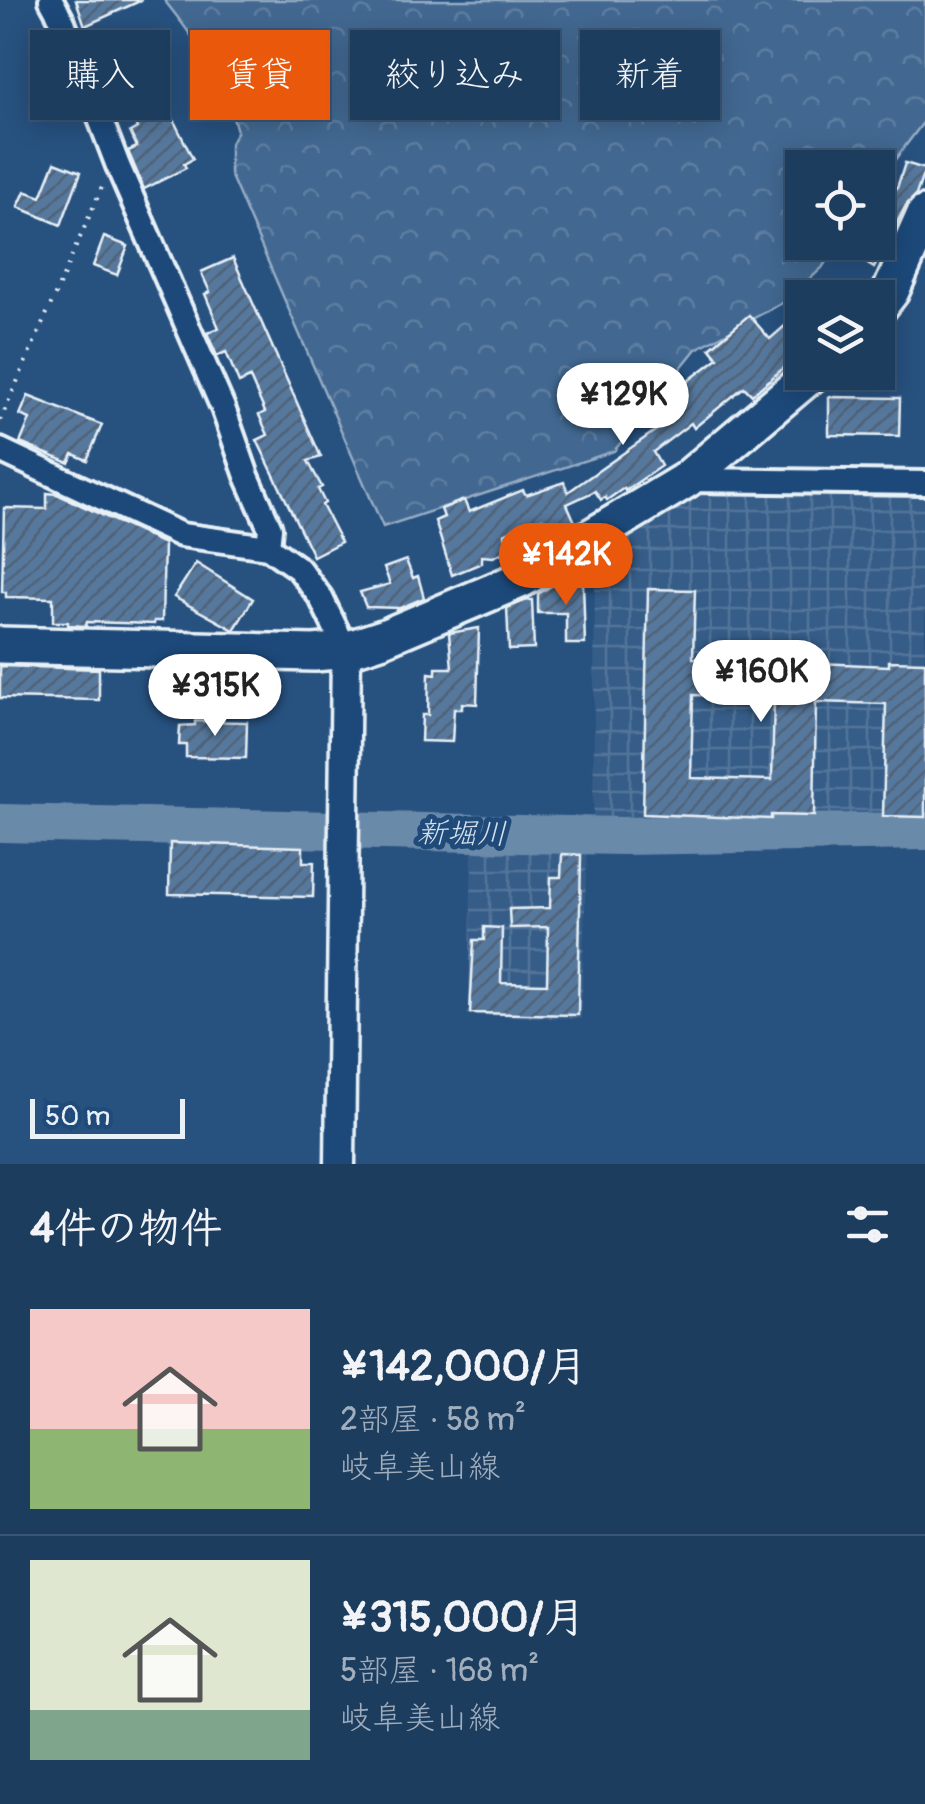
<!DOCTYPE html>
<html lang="ja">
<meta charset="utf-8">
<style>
body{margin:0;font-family:Pangolin,"Klee One",sans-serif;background:#254465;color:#f1f3f6;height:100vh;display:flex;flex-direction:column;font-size:38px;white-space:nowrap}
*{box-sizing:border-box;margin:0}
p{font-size:32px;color:#a0aebd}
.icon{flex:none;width:55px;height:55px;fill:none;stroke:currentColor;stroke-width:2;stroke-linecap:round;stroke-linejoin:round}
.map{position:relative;height:1164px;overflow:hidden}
.details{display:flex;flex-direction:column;background:#1d3d5f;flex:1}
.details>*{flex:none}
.hud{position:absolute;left:30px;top:30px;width:865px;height:90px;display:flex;gap:20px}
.controls{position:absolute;left:785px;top:150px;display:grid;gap:20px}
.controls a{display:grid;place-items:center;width:110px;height:110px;border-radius:0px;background:#1d3d5f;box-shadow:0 5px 25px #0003,0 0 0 2px #3b5674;font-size:50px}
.scale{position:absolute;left:30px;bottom:25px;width:155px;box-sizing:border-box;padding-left:10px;border:5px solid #e8f1f8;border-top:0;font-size:28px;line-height:35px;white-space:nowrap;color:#e8f1f8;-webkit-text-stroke:8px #1f4a7a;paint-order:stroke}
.price{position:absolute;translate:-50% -85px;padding:0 22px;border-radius:35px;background:#fff;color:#222;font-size:32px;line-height:65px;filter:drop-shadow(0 2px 5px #0008)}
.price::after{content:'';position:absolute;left:50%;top:60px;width:30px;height:22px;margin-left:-15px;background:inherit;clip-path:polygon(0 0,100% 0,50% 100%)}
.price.current{background:#ea580c;color:#fff}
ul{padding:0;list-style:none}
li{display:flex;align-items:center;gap:30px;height:250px;padding:0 30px}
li+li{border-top:2px solid #3b5674}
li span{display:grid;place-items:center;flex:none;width:280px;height:200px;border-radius:0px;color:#555}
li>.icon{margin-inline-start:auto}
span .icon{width:120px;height:120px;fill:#fffc;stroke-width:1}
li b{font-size:42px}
h2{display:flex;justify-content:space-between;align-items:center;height:120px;padding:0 30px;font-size:42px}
.tag{padding:0 35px;border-radius:0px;background:#1d3d5f;box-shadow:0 5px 25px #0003,0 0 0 2px #3b5674;font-size:35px;line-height:90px}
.tag.current{background:#ea580c;color:#fff}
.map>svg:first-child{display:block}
.industrial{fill:url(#industrial-grid)}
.forest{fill:url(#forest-crowns);stroke:#96acc4;stroke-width:2.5}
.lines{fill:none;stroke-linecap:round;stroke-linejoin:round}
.river{stroke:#6b8aaa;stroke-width:38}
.building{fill:url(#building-hatch);stroke:#e8f1f8;stroke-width:2.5;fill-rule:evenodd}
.minor-casing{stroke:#e8f1f8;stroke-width:30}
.tertiary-casing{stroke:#e8f1f8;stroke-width:35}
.primary-casing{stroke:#e8f1f8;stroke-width:42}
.path{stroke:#e8f1f8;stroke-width:4;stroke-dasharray:2.5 8;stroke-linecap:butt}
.minor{stroke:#1f4a7a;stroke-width:22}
.tertiary{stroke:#1f4a7a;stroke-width:28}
.primary{stroke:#1f4a7a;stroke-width:35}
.labels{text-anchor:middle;stroke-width:10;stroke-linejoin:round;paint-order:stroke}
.water-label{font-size:30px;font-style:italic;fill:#d5e2ec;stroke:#1f4a7a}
</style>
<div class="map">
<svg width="925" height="1164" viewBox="0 0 925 1164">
<defs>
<pattern id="industrial-grid" width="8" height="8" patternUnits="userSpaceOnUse" patternTransform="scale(2.5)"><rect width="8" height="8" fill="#355d88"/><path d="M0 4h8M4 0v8" fill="none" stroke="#52759a"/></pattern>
<pattern id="forest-crowns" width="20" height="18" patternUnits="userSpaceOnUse" patternTransform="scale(2.5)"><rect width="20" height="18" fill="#436891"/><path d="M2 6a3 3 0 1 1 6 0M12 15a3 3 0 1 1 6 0" fill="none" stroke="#5e7ea1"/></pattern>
<pattern id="building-hatch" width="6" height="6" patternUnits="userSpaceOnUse" patternTransform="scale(2.5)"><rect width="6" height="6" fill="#57789d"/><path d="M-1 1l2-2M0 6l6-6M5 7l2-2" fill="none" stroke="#4f6278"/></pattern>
</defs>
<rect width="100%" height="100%" fill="#27517f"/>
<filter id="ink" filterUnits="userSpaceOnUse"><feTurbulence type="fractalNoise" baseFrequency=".01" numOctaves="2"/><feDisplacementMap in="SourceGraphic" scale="20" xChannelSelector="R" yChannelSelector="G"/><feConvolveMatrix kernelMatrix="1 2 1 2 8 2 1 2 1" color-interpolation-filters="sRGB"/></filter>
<g filter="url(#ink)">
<g class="industrial">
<path d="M 702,486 L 925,489 L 925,826 L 593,824 L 595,562 Z"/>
<path d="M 472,847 L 587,848 L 581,1019 L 469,1015 Z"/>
</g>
<path class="forest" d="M 164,0 L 925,0 L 925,120 L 878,182 L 878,168 L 802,168 L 802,242 L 838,243 L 822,268 L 786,301 L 696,349 L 614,451 L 383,527 L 230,174 L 230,145 L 237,131 C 224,80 197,41 164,0 Z"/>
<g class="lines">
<path class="river" d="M 0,823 L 622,836 L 925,831"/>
</g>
<g class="building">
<path d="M 76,0 L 142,0 L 85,26 Z"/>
<path d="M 143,59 L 193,159 L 184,164 L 186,168 L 144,189 L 128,151 L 137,147 L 130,132 L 137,128 L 110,75 L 114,74 L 112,70 L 129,62 L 131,66 Z"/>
<path d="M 55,162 L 81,172 L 61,225 L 18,207 L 25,191 L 41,197 Z"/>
<path d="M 905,163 L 925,169 L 916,195 L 906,205 L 874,268 L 832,242 L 878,242 L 878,217 L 881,219 L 892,186 L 897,188 Z"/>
<path d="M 104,237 L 128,246 L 117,275 L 93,266 Z"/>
<path d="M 233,258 L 321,457 L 308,461 L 322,487 L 318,489 L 325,503 L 322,505 L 341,542 L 313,556 L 257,440 L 268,435 L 259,415 L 265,412 L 250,378 L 239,383 L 226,352 L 217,356 L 207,333 L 219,328 L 205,294 L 210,292 L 201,272 Z"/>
<path d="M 749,315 L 770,339 L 787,324 L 802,342 L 802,352 L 752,395 L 744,387 L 694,428 L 691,423 L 653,452 L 661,466 L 625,491 L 624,488 L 607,500 L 605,497 L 601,500 L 595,491 L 567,504 L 575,522 L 551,537 L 542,518 L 504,534 L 511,549 L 493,557 L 482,556 L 482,563 L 452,575 L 435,521 L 444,517 L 441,509 L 464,500 L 469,512 L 523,490 L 526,495 L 564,482 L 568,492 L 662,426 L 650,410 L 718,358 L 710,348 Z"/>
<path d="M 28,396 L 102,425 L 87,460 L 73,454 L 69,463 L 20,443 L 30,419 L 20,415 Z"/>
<path d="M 829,397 L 900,398 L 899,436 L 829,435 Z"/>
<path d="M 47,493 L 57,494 L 164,544 L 162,621 L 154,621 L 154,624 L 87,622 L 86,626 L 68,625 L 68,622 L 53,622 L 53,598 L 6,597 L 6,592 L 2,592 L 4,508 L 47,509 Z"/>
<path d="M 406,560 L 413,578 L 418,576 L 424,598 L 400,608 L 366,607 L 360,592 L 390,584 L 384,568 Z"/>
<path d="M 196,563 L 253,599 L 234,630 L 174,597 Z"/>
<path d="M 558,582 L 583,582 L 585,644 L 566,644 L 566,613 L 538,613 L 538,594 Z"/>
<path d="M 648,589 L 695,590 L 693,658 L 889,666 L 889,661 L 925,662 L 925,817 L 883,816 L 886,704 L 816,702 L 814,816 L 771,815 L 771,819 L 643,814 ZM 693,695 L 774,697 L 772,780 L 691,778 Z"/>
<path d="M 527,600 L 532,600 L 534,649 L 509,650 L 507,608 Z"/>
<path d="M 479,628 L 477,704 L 462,703 L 462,709 L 454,709 L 452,742 L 421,741 L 422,715 L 428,715 L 429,673 L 436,674 L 436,668 L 452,668 L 449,633 Z"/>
<path d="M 0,666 L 99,669 L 99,700 L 0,698 Z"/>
<path d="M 195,721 L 247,722 L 246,758 L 186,757 L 186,745 L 179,745 L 180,726 L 195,725 Z"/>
<path d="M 170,843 L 303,847 L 303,862 L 314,862 L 313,897 L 169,894 Z"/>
<path d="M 562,854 L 581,855 L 578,1015 L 470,1013 L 474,940 L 484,940 L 484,927 L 502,928 L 501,983 L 547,984 L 548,927 L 510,928 L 509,909 L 550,908 L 551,877 L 561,877 Z"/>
</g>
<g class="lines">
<defs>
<g id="minor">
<path d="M 51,0 L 63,22 L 118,166 L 223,408 L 247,476 L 270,528 L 268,547"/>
<path d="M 0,450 L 181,535 L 268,547 L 299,569 L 321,598 L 346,650"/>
<path d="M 686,480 L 925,483"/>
</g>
<path id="tertiary" d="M 340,1164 L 346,650"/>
<g id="primary">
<path d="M 878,308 L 891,291 L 925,214"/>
<path d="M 0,645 L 314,653 L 346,650 L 383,638 L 520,580 L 686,480 L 814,372"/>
</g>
</defs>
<use href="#minor" class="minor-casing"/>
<use href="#tertiary" class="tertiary-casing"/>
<use href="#primary" class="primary-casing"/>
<path class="path" d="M 0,421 L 102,187"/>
<use href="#minor" class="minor"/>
<use href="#tertiary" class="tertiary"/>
<use href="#primary" class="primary"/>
</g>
</g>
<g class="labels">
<g class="water-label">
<text transform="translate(462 833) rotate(1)" y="10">新堀川</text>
</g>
</g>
</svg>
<div class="controls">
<a><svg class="icon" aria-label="locate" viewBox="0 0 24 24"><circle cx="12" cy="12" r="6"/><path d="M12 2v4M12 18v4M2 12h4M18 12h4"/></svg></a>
<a><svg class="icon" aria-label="layers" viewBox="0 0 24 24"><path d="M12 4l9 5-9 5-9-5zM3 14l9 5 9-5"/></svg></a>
</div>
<div class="scale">50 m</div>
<b class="price" style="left:623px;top:448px">¥129K</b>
<b class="price current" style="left:566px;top:608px">¥142K</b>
<b class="price" style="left:761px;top:725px">¥160K</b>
<b class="price" style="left:215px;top:739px">¥315K</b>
<div class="hud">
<a class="tag">購入</a>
<a class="tag current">賃貸</a>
<a class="tag">絞り込み</a>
<a class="tag">新着</a>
</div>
</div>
<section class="details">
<h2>4件の物件<svg class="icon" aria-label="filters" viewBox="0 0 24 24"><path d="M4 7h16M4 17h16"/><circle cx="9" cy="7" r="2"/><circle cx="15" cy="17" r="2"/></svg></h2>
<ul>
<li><span style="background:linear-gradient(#f6c9c9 60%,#8fb573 0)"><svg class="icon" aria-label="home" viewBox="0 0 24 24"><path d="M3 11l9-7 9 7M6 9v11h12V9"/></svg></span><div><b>¥142,000/月</b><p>2部屋 · 58 m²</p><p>岐阜美山線</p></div></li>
<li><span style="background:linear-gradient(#dfe7d0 75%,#7fa58c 0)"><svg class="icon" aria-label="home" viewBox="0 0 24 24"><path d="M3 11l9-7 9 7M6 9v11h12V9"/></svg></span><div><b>¥315,000/月</b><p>5部屋 · 168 m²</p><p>岐阜美山線</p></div></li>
</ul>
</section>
